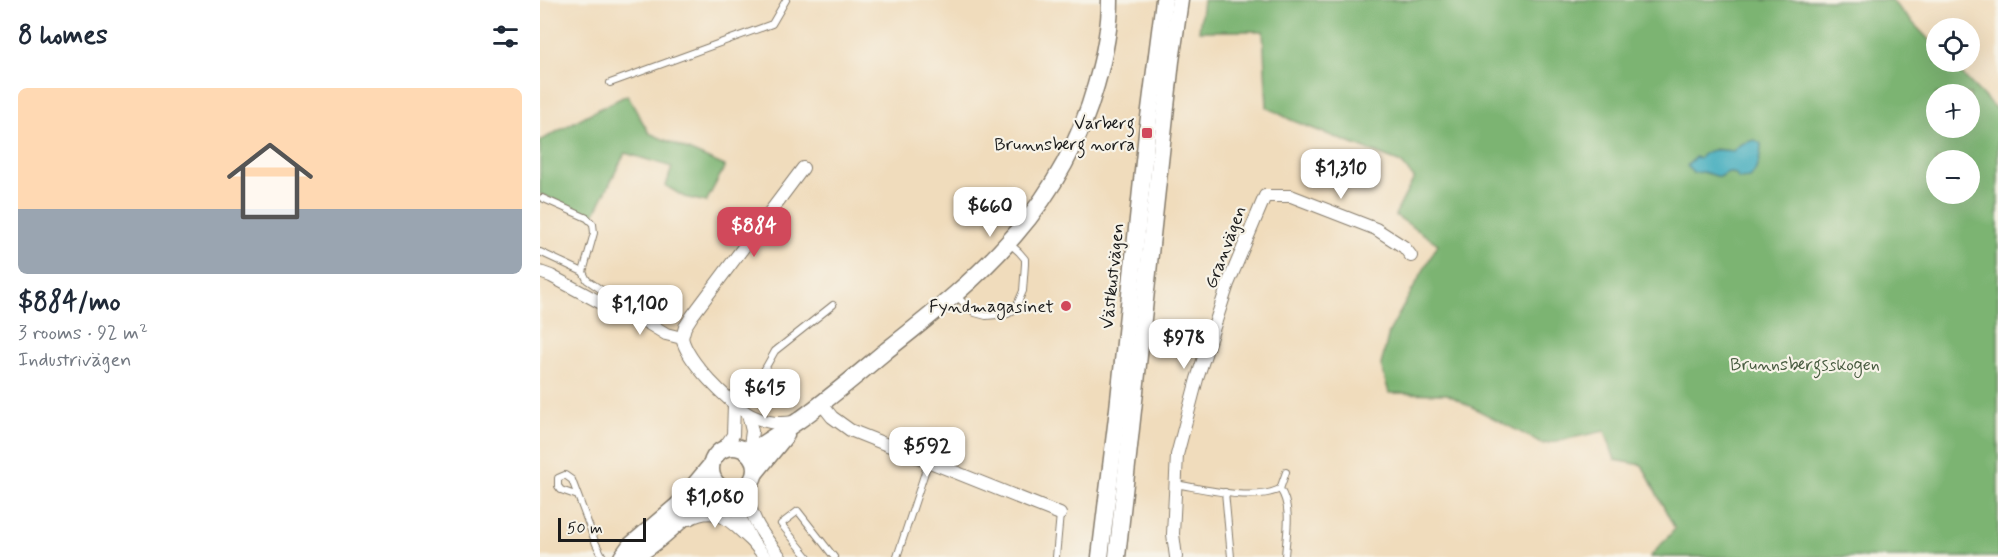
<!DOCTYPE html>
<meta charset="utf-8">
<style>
body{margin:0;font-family:Mynerve,sans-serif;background:#f2f2f3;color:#1f2937;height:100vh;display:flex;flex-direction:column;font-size:22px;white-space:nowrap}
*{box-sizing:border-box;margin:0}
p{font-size:20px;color:#747a83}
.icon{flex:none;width:33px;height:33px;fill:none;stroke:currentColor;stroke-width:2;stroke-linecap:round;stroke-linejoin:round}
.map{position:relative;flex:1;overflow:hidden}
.details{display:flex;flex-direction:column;background:#fff;width:540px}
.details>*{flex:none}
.tools{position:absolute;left:1386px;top:18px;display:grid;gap:12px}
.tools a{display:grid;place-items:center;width:54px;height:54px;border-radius:50%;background:#fff;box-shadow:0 6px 24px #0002;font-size:30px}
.scale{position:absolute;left:18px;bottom:15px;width:88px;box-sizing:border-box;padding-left:6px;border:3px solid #1c1c1c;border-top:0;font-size:16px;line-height:21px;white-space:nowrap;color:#1c1c1c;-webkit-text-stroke:4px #f7f3e8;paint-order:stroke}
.price{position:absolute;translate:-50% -51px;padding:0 14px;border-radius:12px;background:#fff;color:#222;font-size:20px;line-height:39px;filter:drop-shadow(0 2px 3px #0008)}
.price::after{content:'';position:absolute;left:50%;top:36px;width:18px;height:14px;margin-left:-9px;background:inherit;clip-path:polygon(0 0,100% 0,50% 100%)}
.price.on{background:#d1495b;color:#fff}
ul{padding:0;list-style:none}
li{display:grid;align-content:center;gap:12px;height:318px;padding:0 18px}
li span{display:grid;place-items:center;height:186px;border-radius:9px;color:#555}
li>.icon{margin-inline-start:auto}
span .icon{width:108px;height:108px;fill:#fffc;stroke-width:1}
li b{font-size:26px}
h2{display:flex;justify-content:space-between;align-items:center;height:72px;padding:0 18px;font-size:26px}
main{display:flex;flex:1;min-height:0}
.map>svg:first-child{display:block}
.forest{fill:#7bb472;stroke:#4c6847;stroke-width:1.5;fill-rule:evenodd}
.water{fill:#3facbd;stroke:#2e646c;stroke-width:1.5}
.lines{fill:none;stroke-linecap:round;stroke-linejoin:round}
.lane-casing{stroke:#867c6c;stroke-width:8}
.street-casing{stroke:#867c6c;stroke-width:14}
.secondary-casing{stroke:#867c6c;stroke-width:19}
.lane{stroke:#fff;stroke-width:6}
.street{stroke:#fff;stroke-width:12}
.secondary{stroke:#fff;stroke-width:16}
.poi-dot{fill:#d1495b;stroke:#f7f3e8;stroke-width:2}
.labels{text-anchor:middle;stroke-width:4.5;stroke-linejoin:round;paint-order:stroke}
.poi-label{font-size:18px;fill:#1c1c1c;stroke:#f7f3e8;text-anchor:end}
.street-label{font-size:18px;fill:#1c1c1c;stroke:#f7f3e8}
.park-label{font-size:18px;fill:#485c40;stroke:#f7f3e8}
</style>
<main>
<section class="details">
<h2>8 homes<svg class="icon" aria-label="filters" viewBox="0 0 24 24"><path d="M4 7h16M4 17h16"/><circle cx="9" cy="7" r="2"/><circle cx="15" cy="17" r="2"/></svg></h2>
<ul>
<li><span style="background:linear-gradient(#ffd9b3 65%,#9aa5b1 0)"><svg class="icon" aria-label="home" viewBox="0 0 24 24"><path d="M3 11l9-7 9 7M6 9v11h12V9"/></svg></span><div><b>$884/mo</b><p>3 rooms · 92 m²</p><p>Industrivägen</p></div></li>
</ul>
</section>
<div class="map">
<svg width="1458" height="557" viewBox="0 0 1458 557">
<rect width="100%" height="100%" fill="#f7f3e8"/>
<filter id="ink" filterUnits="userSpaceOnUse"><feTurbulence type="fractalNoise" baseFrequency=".0167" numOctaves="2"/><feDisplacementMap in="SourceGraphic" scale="12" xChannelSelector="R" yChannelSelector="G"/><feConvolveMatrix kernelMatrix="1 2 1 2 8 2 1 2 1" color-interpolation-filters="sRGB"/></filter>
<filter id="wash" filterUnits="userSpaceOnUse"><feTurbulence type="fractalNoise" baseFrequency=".008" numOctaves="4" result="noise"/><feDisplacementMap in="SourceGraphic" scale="24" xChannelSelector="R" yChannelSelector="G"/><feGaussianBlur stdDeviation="1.35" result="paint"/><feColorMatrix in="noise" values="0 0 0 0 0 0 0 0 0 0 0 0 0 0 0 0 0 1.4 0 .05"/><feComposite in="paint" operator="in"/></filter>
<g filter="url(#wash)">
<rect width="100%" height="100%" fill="#f0dcbc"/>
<g class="forest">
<path d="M 663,0 L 1351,0 L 1396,47 L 1396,62 L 1410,62 L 1458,111 L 1458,557 L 1110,557 L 1135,529 L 1102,465 L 1075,460 L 1065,431 L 1003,444 L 907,394 L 849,393 L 841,365 L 849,332 L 898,244 L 855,215 L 874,178 L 861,163 L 751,120 L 727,107 L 723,31 L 659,31 ZM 1396,94 L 1430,94 L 1430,128 L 1396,128 ZM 1215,140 L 1221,144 L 1218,163 L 1196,174 L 1187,172 L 1180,177 L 1163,172 L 1153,173 L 1161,158 L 1175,149 L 1193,151 L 1201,144 ZM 1396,160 L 1430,160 L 1430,194 L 1396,194 Z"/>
<path d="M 87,95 L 109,133 L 185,166 L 166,202 L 144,197 L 126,186 L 132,167 L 85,153 L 53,217 L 0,194 L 0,141 L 47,115 Z"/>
</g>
<path class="water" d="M 1215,140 L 1221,144 C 1221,157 1219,168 1210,178 L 1198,179 L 1196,174 L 1188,172 L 1180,177 L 1163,172 L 1153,173 L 1147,166 L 1155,157 L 1160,158 C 1169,147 1180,150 1193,151 L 1201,144 Z"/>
</g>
<g filter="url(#ink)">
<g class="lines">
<defs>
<g id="lane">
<path d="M 70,83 L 232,24 L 246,0"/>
<path d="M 2,198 L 47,218 L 53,224 L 54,233 L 43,272 L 47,280 L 69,295 L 78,308"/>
<path d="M 0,252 L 43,272"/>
<path d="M 416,296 L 435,313 L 446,316 L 468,314 L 475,309 L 483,291 L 485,264 L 485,259 L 479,252 L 469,243"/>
<path d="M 194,404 L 214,388 L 235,351 L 293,305"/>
<path d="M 636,484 C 665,489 713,502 740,489 L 746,472"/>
<path d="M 740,489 C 753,508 746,535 745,557"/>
<path d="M 685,492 L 691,557"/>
<path d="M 38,496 L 21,490 L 18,486 L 18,478 L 25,475 L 32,480 L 56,544 L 63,557"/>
<path d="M 268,557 L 241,524 L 258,511 L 294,557"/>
<path d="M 357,557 L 388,463"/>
<path d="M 516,557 L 520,514"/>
</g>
<g id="street">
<path d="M 0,272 L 11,276 L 65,305 L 98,317 L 126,334 L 142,338 C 148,363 187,400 208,414 L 212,431 L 209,453"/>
<path d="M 142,338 L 145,327 L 152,316 L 263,168"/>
<path d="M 281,403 L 292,417 L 310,430 L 520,514"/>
<path d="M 208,414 C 224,422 236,425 254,422"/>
<path d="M 184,448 L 193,435 L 194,405"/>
<path d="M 207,486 C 208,516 222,534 240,557"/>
<path d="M 186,490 L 212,541 L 225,557"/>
<path d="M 149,519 C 179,503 191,523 212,541"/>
<path d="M 636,557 L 633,534 L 637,455 L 657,379 L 688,284 L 725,196 L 751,196 L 836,229 L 864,247 L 871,256"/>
</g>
<g id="secondary">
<circle cx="193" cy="469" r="22"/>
<path d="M 209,453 C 225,442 242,432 258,421 C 289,399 318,374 347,350 C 443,275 522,207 556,85 C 564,57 570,29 570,0"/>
<path d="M 215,473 L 246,435"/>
<path d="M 82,557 L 90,546 L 138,505 L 171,465"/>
<path d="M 93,557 C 126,539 149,507 183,489"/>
<path d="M 560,557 L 578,409 L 607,133 L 624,0"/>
<path d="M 577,557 L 631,61 L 640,0"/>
</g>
</defs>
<use href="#lane" class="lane-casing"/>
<use href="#street" class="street-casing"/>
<use href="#secondary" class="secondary-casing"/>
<use href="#lane" class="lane"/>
<use href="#street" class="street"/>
<use href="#secondary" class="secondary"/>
</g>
</g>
<g class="poi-dot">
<rect x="601" y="127" width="12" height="12" rx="3"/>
<circle cx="526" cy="306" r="6"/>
</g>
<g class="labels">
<g class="poi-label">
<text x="595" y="129">Varberg<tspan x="595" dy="21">Brunnsberg norra</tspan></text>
<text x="514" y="312">Fyndmagasinet</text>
</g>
<g class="street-label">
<text transform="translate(685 247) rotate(-69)" y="6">Granvägen</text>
<text transform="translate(572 276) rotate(-84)" y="6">Västkustvägen</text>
</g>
<g class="park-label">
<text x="1265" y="370">Brunnsbergsskogen</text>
</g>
</g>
</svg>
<div class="tools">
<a><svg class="icon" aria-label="locate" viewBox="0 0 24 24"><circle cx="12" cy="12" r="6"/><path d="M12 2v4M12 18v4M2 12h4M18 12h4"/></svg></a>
<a>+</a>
<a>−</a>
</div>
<div class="scale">50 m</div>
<b class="price" style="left:801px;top:200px">$1,310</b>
<b class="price" style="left:450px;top:238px">$660</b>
<b class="price on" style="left:214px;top:258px">$884</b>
<b class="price" style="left:100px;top:336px">$1,100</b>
<b class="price" style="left:644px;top:370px">$978</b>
<b class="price" style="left:225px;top:420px">$615</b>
<b class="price" style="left:387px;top:478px">$592</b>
<b class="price" style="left:175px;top:529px">$1,080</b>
</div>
</main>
